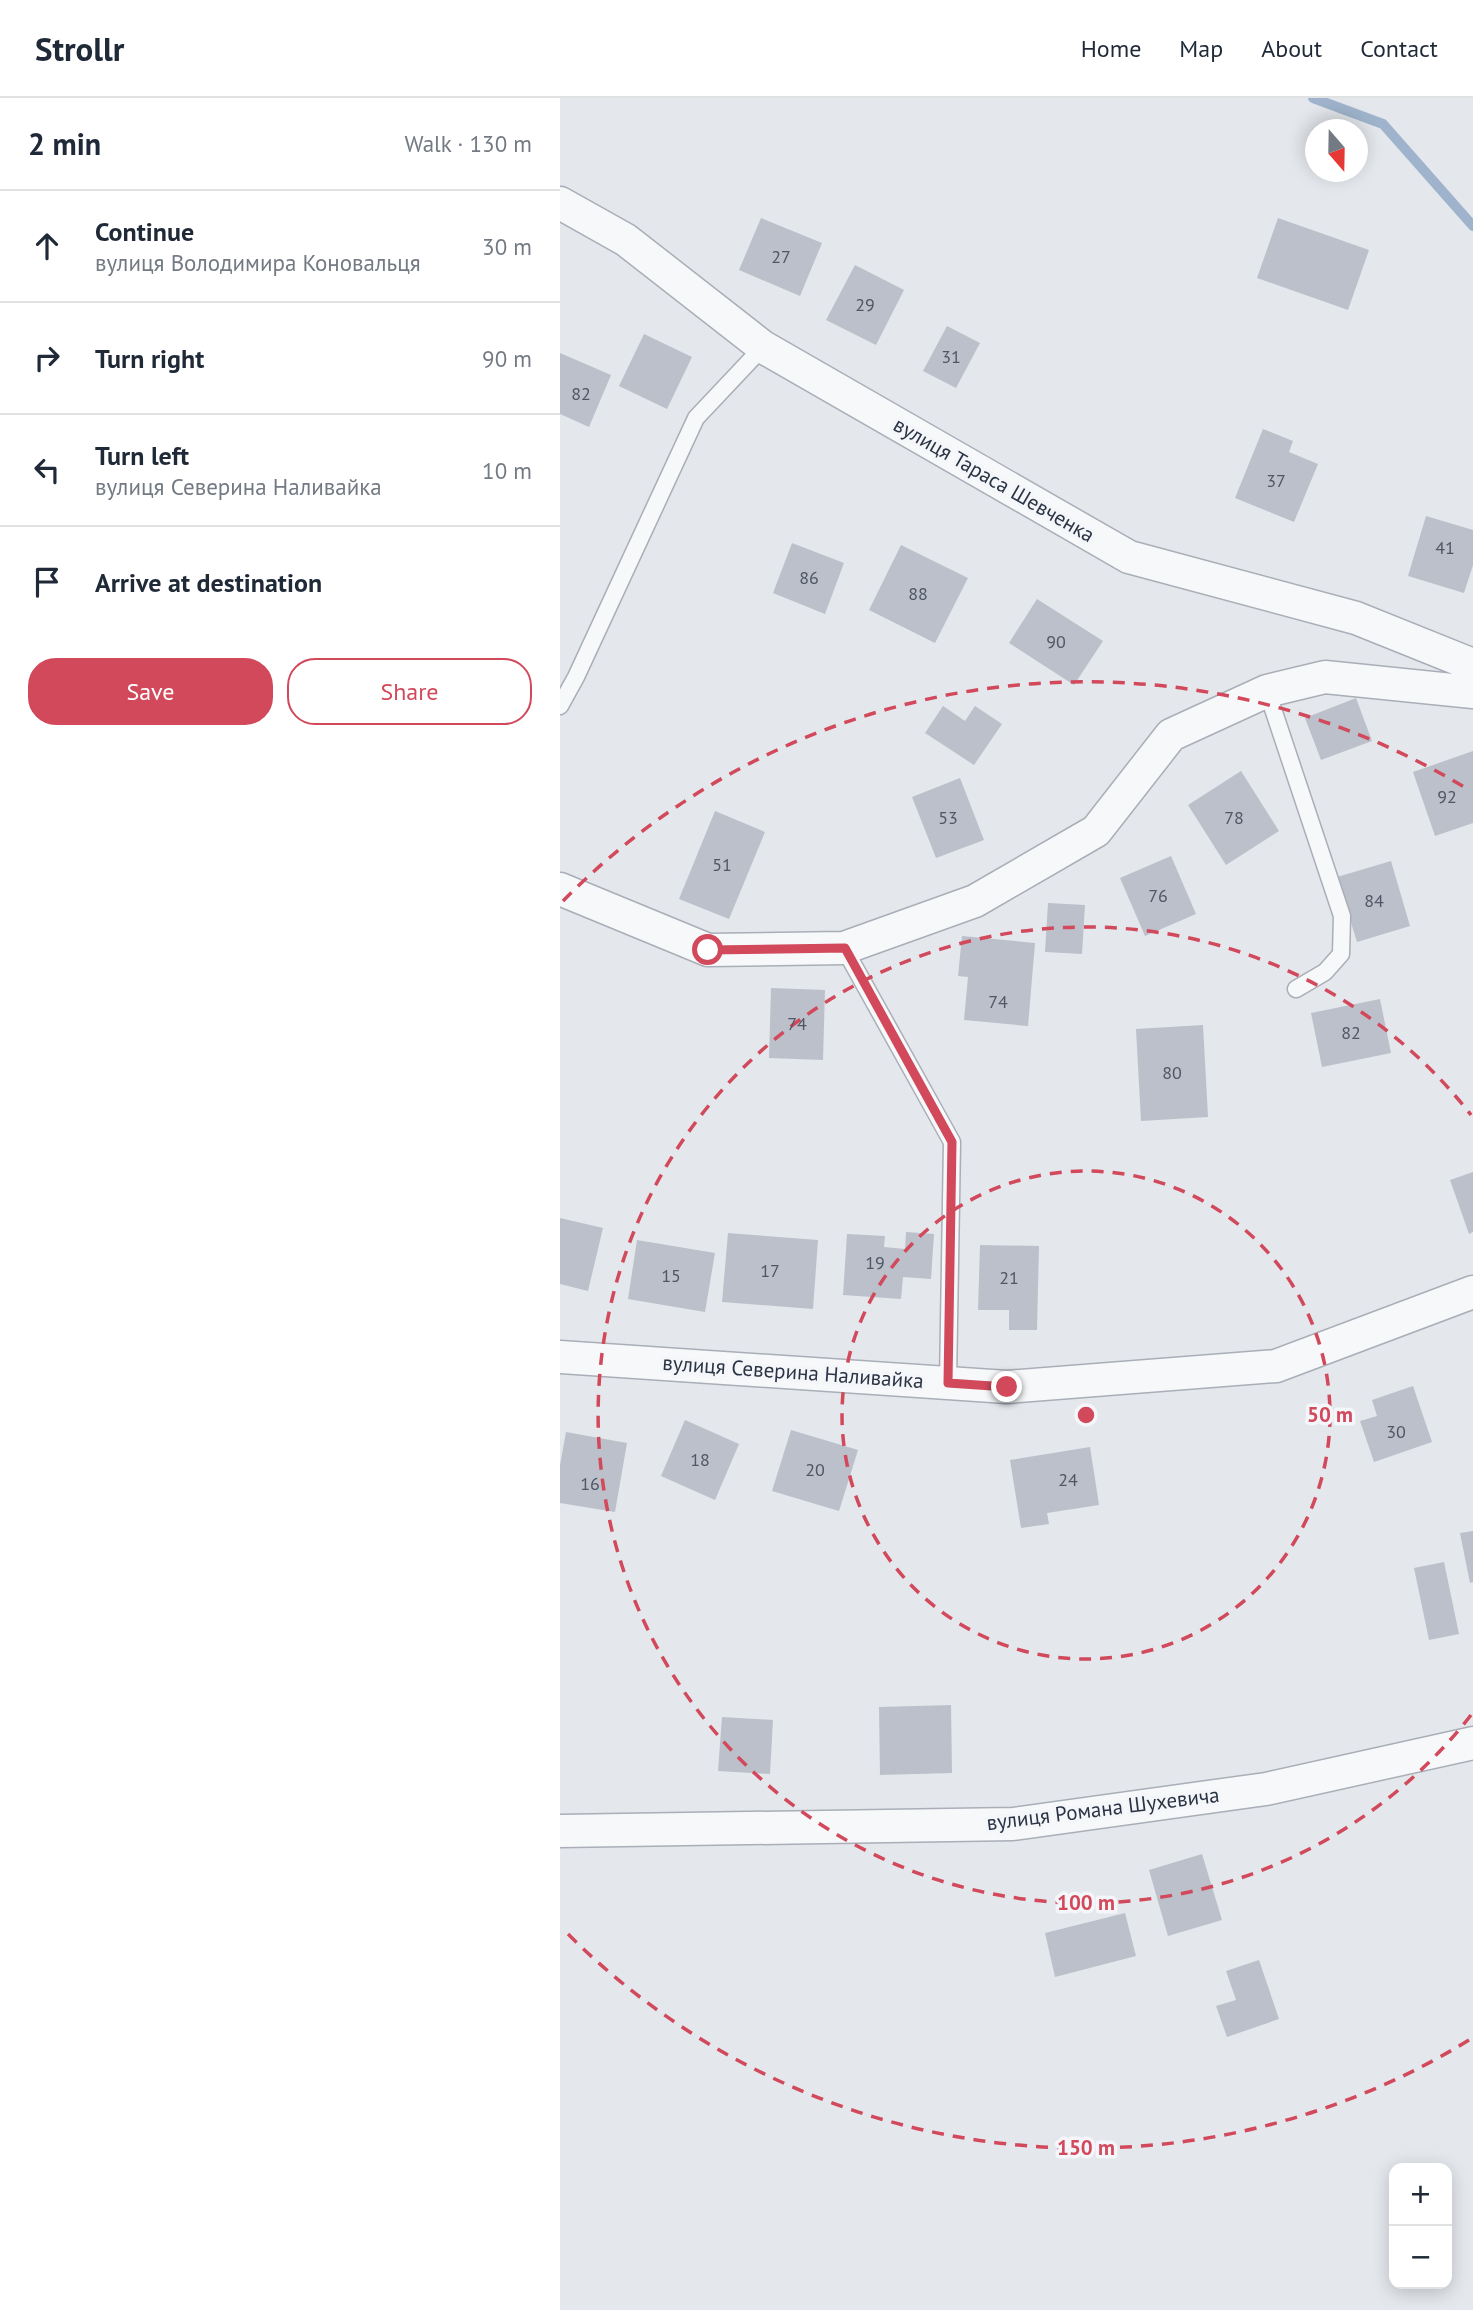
<!DOCTYPE html>
<meta charset="utf-8">
<style>
:root{--surface:#fff;--page:#f6f6f7;--text:#1f2937;--muted:#747a83;--line:#e0e1e3;--accent:#d1495b}
body{margin:0;font-family:"PT Sans",sans-serif;background:var(--page);color:var(--text)}
.controls{position:absolute;right:21px;bottom:21px;display:grid;overflow:hidden;border-radius:14px;box-shadow:0 4px 18px #0003}
.controls button{width:63px;height:63px;display:grid;place-items:center;padding:0;border:0;border-bottom:2px solid var(--line);background:var(--surface);color:var(--text);font:35px sans-serif}
.compass{position:absolute;left:745px;top:21px;width:63px;height:63px;border-radius:50%;background:var(--surface);box-shadow:0 4px 18px #0003;rotate:160deg}
.stop{position:absolute;width:21px;height:21px;margin:-16px;border:5px solid #d1495b;border-radius:50%;background:#fff}
.stop.end{background:#d1495b;border-color:#fff;box-shadow:0 2px 7px #0008}
.list{margin:0;padding:0;list-style:none}
h2{display:flex;justify-content:space-between;align-items:center;height:91px;margin:0;padding:0 28px;font-size:30px}
h2 small{font-size:23px;font-weight:400;color:var(--muted)}
.list li{display:grid;grid-template-columns:46px 1fr auto;gap:21px;align-items:center;box-sizing:border-box;height:112px;padding:0 28px;border-top:2px solid var(--line)}
.list b{display:block;font-size:26px;white-space:nowrap}
.list p{margin:0;font-size:23px;white-space:nowrap;color:var(--muted)}
.list em{font-size:23px;font-style:normal;color:var(--muted)}
.actions{display:flex;gap:14px;padding:21px 28px}
.actions a{flex:1;padding:16px 0;border:2px solid var(--accent);border-radius:28px;text-align:center;font-size:24px;color:var(--accent)}
.actions .main{background:var(--accent);color:#fff}
.icon{flex:none;width:38px;height:38px;fill:none;stroke:currentColor;stroke-width:2;stroke-linecap:round;stroke-linejoin:round}
.map{position:relative;flex:none;width:913px;height:2212px;overflow:hidden}
header{display:flex;align-items:center;gap:42px;box-sizing:border-box;height:98px;padding:0 35px;background:var(--surface);border-bottom:2px solid var(--line)}
header strong{font-size:33px}
nav{display:flex;gap:38px;margin-inline-start:auto;font-size:24px}
main{display:flex}
aside{flex:1;background:var(--surface)}
.map>svg:first-child{display:block}
</style>
<header>
<strong>Strollr</strong>
<nav><a>Home</a><a>Map</a><a>About</a><a>Contact</a></nav>
</header>
<main>
<aside>
<h2>2 min<small>Walk · 130 m</small></h2>
<ul class="list">
<li><svg class="icon" aria-label="ahead" viewBox="0 0 24 24"><path d="M12 20V5M6 11l6-6 6 6"/></svg><div><b>Continue</b><p>вулиця Володимира Коновальця</p></div><em>30 m</em></li>
<li><svg class="icon" aria-label="right" viewBox="0 0 24 24"><path d="M7 20v-9h11M14 6l5 5-5 5"/></svg><div><b>Turn right</b></div><em>90 m</em></li>
<li><svg class="icon" aria-label="left" viewBox="0 0 24 24"><path d="M17 20v-9H6M10 6l-5 5 5 5"/></svg><div><b>Turn left</b><p>вулиця Северина Наливайка</p></div><em>10 m</em></li>
<li><svg class="icon" aria-label="arrive" viewBox="0 0 24 24"><path d="M6 21V4h12l-3 4 3 4H6"/></svg><div><b>Arrive at destination</b></div></li>
</ul>
<div class="actions"><a class="main">Save</a><a>Share</a></div>
</aside>
<div class="map">
<svg width="913" height="2212" viewBox="0 0 913 2212">
<rect width="100%" height="100%" fill="#e4e7ec"/>
<g fill="none" stroke-linecap="round" stroke-linejoin="round">
<path stroke="#9fb4cc" stroke-width="10" d="M753,0L823,26L913,128"/>
</g>
<path fill="#bbc0ca" d="M201,120L262,145L240,198L179,172Z
M718,120L809,152L788,212L697,180Z
M295,167L344,192L316,247L266,222Z
M387,228L420,245L396,290L363,273Z
M84,236L132,259L107,311L59,288Z
M0,255L51,277L29,329L0,316Z
M703,331L733,343L729,354L758,366L734,424L675,400Z
M866,418L913,432V467L904,495L848,478Z
M232,445L284,465L265,516L213,495Z
M341,447L408,480L375,545L309,512Z
M477,501L543,543L514,587L449,545Z
M796,600L812,643L761,662L745,620Z
M383,608L405,623L415,608L442,626L414,667L365,635Z
M913,653V725L875,738L853,674Z
M681,673L719,733L666,767L628,707Z
M400,680L424,742L376,760L352,699Z
M155,713L205,734L169,821L119,801Z
M611,758L636,816L585,838L560,780Z
M831,763L850,828L797,844L777,779Z
M488,805L525,807L522,856L485,854Z
M402,838L475,845L468,928L404,922L408,879L398,878Z
M211,890L265,892L263,962L209,960Z
M820,901L831,955L762,969L751,915Z
M643,927L648,1019L581,1023L576,931Z
M913,1074V1134L909,1136L890,1082Z
M0,1120L43,1130L28,1193L0,1186Z
M346,1134L374,1136L371,1181L343,1179L341,1201L283,1197L287,1136L325,1138L324,1149L345,1151Z
M168,1135L258,1142L253,1211L162,1204Z
M77,1142L155,1155L145,1214L68,1201Z
M420,1147L479,1148L477,1232H449V1212H418Z
M853,1288L872,1344L814,1364L800,1323L817,1318L812,1302Z
M125,1322L179,1346L155,1402L101,1378Z
M231,1332L298,1352L279,1413L212,1393Z
M6,1334L67,1345L55,1414L0,1405V1367Z
M530,1349L539,1407L487,1415L489,1426L461,1430L450,1362Z
M913,1433V1484L910,1485L900,1435Z
M884,1464L899,1536L869,1542L854,1470Z
M391,1607L392,1675L320,1677L319,1609Z
M162,1619L213,1622L210,1676L158,1673Z
M642,1756L662,1822L608,1838L589,1772Z
M565,1815L576,1858L495,1879L485,1835Z
M699,1862L719,1921L667,1939L656,1908L676,1902L666,1873Z"/>
<g fill="none" stroke-linecap="round" stroke-linejoin="round">
<defs>
<path id="lane" d="M707,593L782,818L781,856L765,874L736,891
M0,608L16,579L136,320L203,249
M284,850L392,1044L388,1285"/>
<path id="street" d="M0,105L66,142L203,249L569,459L796,520L913,567
M0,791L148,852L284,850L415,803L536,733L611,637L707,593L765,579L913,594
M0,1259L447,1289L716,1268L913,1194
M0,1733L453,1726L706,1691L913,1645"/>
</defs>
<use href="#lane" stroke="#a9aeb7" stroke-width="19"/>
<use href="#street" stroke="#a9aeb7" stroke-width="35"/>
<use href="#lane" stroke="#f7f8fa" stroke-width="16"/>
<use href="#street" stroke="#f7f8fa" stroke-width="32"/>
</g>
<g fill="none" stroke-linecap="round" stroke-linejoin="round">
<path stroke="#d1495b" stroke-width="9" d="M148,852L285,850L392,1044L388,1285L447,1289"/>
</g>
<g fill="none" stroke="#d1495b" stroke-width="3.5" stroke-dasharray="12 9">
<circle cx="526" cy="1317" r="244"/>
<path d="M911 1617A488 488 0 1 1 911 1017"/>
<path d="M909 1942A733 733 0 0 1 3 1831M3 803A733 733 0 0 1 909 692"/>
</g>
<g text-anchor="middle" stroke-width="7" stroke-linejoin="round" paint-order="stroke">
<g font-size="18" fill="#4f5766">
<text x="221" y="165">27</text>
<text x="305" y="213">29</text>
<text x="391" y="265">31</text>
<text x="21" y="302">82</text>
<text x="716" y="389">37</text>
<text x="885" y="456">41</text>
<text x="249" y="486">86</text>
<text x="358" y="502">88</text>
<text x="496" y="550">90</text>
<text x="887" y="705">92</text>
<text x="388" y="726">53</text>
<text x="674" y="726">78</text>
<text x="162" y="773">51</text>
<text x="598" y="804">76</text>
<text x="814" y="809">84</text>
<text x="438" y="910">74</text>
<text x="237" y="932">74</text>
<text x="791" y="941">82</text>
<text x="612" y="981">80</text>
<text x="315" y="1171">19</text>
<text x="210" y="1179">17</text>
<text x="111" y="1184">15</text>
<text x="449" y="1186">21</text>
<text x="836" y="1340">30</text>
<text x="140" y="1368">18</text>
<text x="255" y="1378">20</text>
<text x="508" y="1388">24</text>
<text x="30" y="1392">16</text>
</g>
<g font-size="21" fill="#2b3445" stroke="#f4f6f9">
<text transform="translate(434 382) rotate(30)" y="7">вулиця Тараса Шевченка</text>
<text transform="translate(233 1274) rotate(4)" y="7">вулиця Северина Наливайка</text>
<text transform="translate(543 1711) rotate(-7)" y="7">вулиця Романа Шухевича</text>
</g>
</g>
<circle cx="526" cy="1317" r="10" fill="#d1495b" stroke="#f4f6f9" stroke-width="3.5"/>
<g font-size="21" text-anchor="middle" font-weight="bold" fill="#d1495b" stroke="#f4f6f9" stroke-width="7" stroke-linejoin="round" paint-order="stroke">
<text x="770" y="1324">50 m</text>
<text x="526" y="1812">100 m</text>
<text x="526" y="2057">150 m</text>
</g>
</svg>
<div class="controls">
<button>+</button>
<button>−</button>
</div>
<svg class="compass" viewBox="-18 -18 36 36"><path d="M0-13l5 13h-10z" fill="#e53935"/><path d="M0 13l5-13h-10z" fill="#747a83"/></svg>
<div class="stop" style="left:148px;top:852px"></div>
<div class="stop end" style="left:447px;top:1289px"></div>
</div>
</main>
